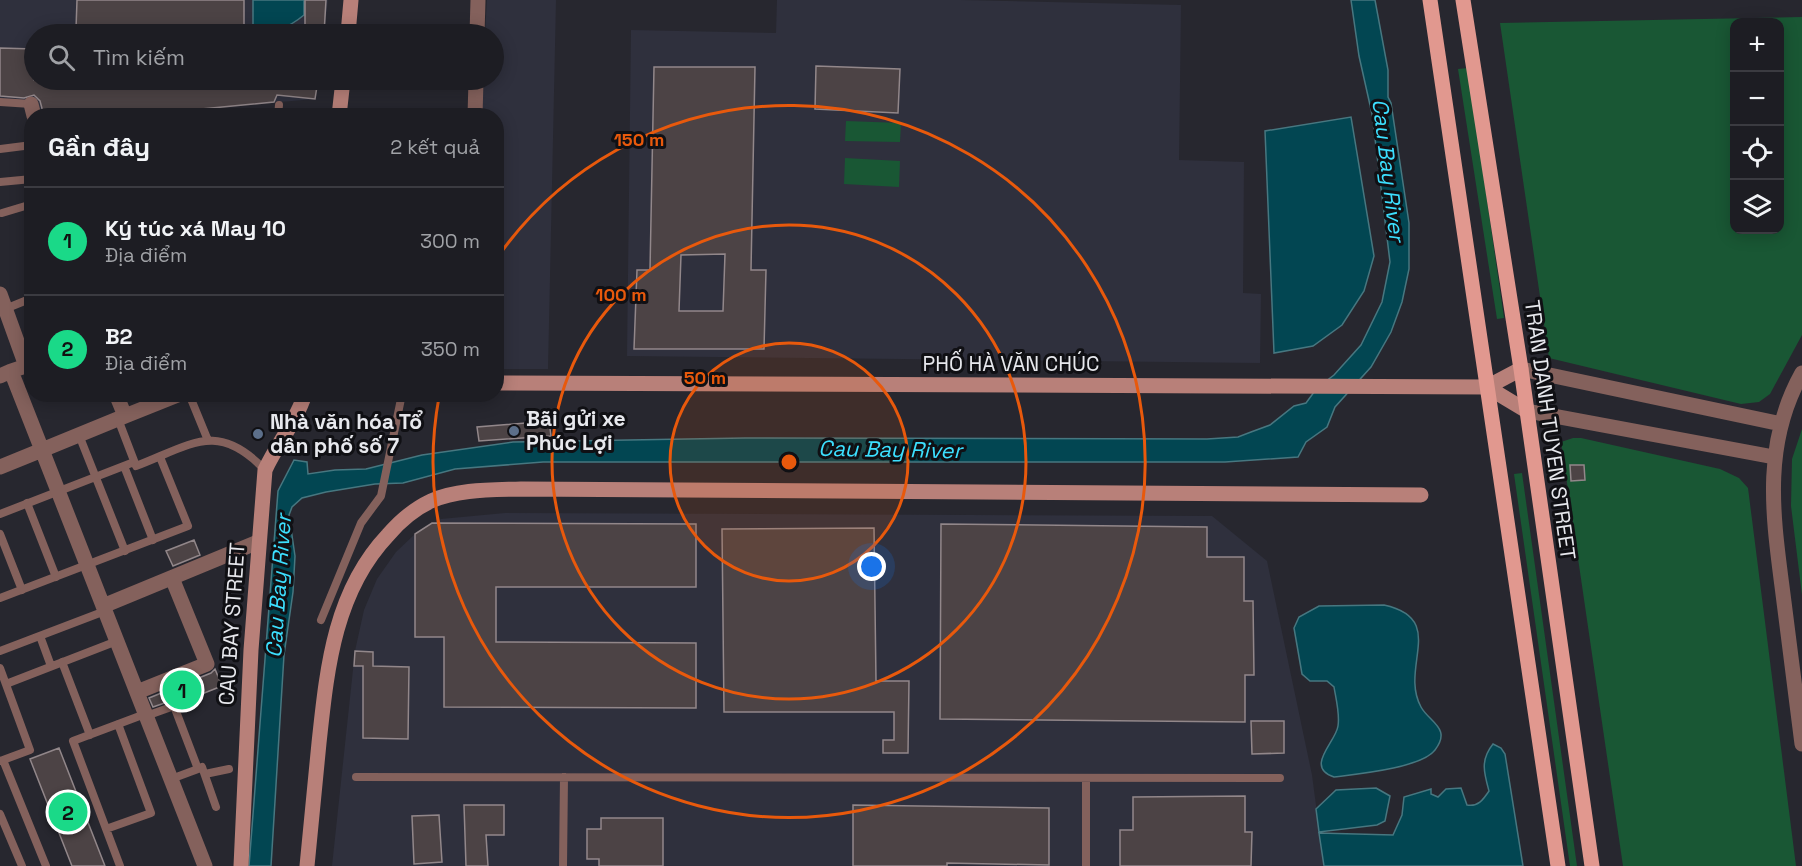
<!DOCTYPE html>
<html lang="vi">
<meta charset="utf-8">
<style>
:root{--surface:#1d1d23;--page:#2a2a30;--text:#f1f3f6;--muted:#a0a2a6;--line:#3b3b41;--accent:#1ad988}
body{margin:0;font-family:"Space Grotesk",sans-serif;background:var(--page);color:var(--text)}
.controls{position:absolute;right:18px;top:18px;display:grid;overflow:hidden;border-radius:12px;box-shadow:0 3px 15px #0003}
.controls button{width:54px;height:54px;display:grid;place-items:center;padding:0;border:0;border-bottom:2px solid var(--line);background:var(--surface);color:var(--text);font:30px sans-serif}
.you{position:absolute;left:872px;top:567px;width:21px;height:21px;margin:-15px;border:4px solid #fff;border-radius:50%;background:#1a73e8;box-shadow:0 0 0 9px #1a73e833}
.badge{display:grid;place-items:center;width:39px;height:39px;border-radius:50%;background:var(--accent);color:#111;font-size:20px;font-weight:700}
.pin{position:absolute;translate:-50% -50%;border:3px solid #fff;box-shadow:0 2px 6px #0006}
.list{margin:0;padding:0;list-style:none}
h2{display:flex;justify-content:space-between;align-items:center;height:78px;margin:0;padding:0 24px;font-size:26px}
h2 small{font-size:20px;font-weight:400;color:var(--muted)}
.list li{display:grid;grid-template-columns:39px 1fr auto;gap:18px;align-items:center;box-sizing:border-box;height:108px;padding:0 24px;border-top:2px solid var(--line)}
.list b{display:block;font-size:22px;white-space:nowrap}
.list p{margin:0;font-size:20px;white-space:nowrap;color:var(--muted)}
.list em{font-size:20px;font-style:normal;color:var(--muted)}
.icon{flex:none;width:33px;height:33px;fill:none;stroke:currentColor;stroke-width:2;stroke-linecap:round;stroke-linejoin:round}
.map{position:relative;flex:none;width:1802px;height:866px;overflow:hidden}
.search{position:absolute;background:var(--surface);box-shadow:0 3px 15px #0003;left:24px;top:24px;width:480px;height:66px;display:flex;align-items:center;gap:15px;box-sizing:border-box;padding:0 21px;border-radius:33px;color:var(--muted);font-size:22px}
.panel{position:absolute;background:var(--surface);box-shadow:0 3px 15px #0003;left:24px;top:108px;width:480px;height:294px;border-radius:24px}
.map>svg:first-child{display:block}
</style>
<div class="map">
<svg width="1802" height="866" viewBox="0 0 1802 866">
<rect width="100%" height="100%" fill="#27272f"/>
<path fill="#2f303d" d="M0,0H328L324,34H34V80H318L315,99L185,110L187,115H35L33,108L0,99Z
M487,0H556L548,369H497L496,116H481L482,80H494V34H485Z
M777,0H961L1181,5L1179,160L1244,162L1243,293L1261,294L1260,363L627,356L631,30L776,33Z
M505,513L1212,516L1267,561L1312,775L1324,866H332L355,651L364,610L377,579L396,552L415,534L441,519Z"/>
<path fill="#195734" fill-rule="evenodd" d="M1802,17V335L1770,394L1759,402L1741,404L1549,358L1500,23ZM1734,22H1780V230H1734Z
M1468,68L1504,318L1497,319L1458,69Z
M846,121L901,123L900,142L845,141Z
M845,158L900,161L899,187L844,184Z
M1802,429V595L1791,506L1792,459Z
M1573,438H1581L1720,469L1739,478L1748,488L1796,866H1623L1561,442Z
M1522,473L1577,866H1570L1514,474Z"/>
<path fill="#024652" stroke="#477780" stroke-width="1.5" d="M253,0H304V15C287,29 274,33 253,32Z
M1351,0H1375L1388,70V97L1391,103L1409,223V269L1402,302L1391,332L1371,367L1335,407L1327,427L1306,442L1298,457L1225,462H543L455,469L403,483L375,484L326,492L302,498L292,507L289,515L295,556L293,592L284,655L271,866H249L278,491L294,460L307,462L308,474L335,470L366,469L422,455L513,442L745,438L1207,439L1238,437L1251,432L1270,425L1294,406L1306,403L1317,388L1334,375L1361,345L1382,302L1390,262L1372,114L1359,56Z
M1351,117L1374,256L1364,291L1342,325L1313,346L1274,353L1265,131Z
M1384,605C1448,619 1399,667 1421,707C1429,722 1452,728 1435,750C1421,768 1358,774 1334,777C1304,767 1336,742 1338,726C1340,714 1336,699 1334,687L1327,681H1310L1302,674L1294,628L1299,617L1319,606Z
M1493,744L1501,748L1505,754L1523,866H1324L1319,833L1393,835L1402,815L1404,797L1431,789V794L1438,797L1446,789L1461,788L1467,805C1478,807 1483,800 1489,791C1484,773 1480,760 1493,744Z
M1376,788L1390,796L1385,821L1377,825L1319,832L1316,809L1336,790Z"/>
<path fill="#4c4345" stroke="#92878a" stroke-width="1.5" fill-rule="evenodd" d="M77,0H244V33L76,29Z
M305,0H326L324,34H305Z
M0,48L34,49V80H318L315,99L277,95L274,102L181,111L182,116H44L40,101L34,95L24,98L0,96Z
M816,66L900,69L898,113L815,109Z
M654,67H755L751,270H766L764,349H634L637,270H650ZM725,254L723,311H679L681,255Z
M549,421L551,436L479,441L477,427Z
M1570,465H1584L1585,480L1571,481Z
M432,523L696,524V587H496V642L696,643V708L444,707V637H415V534Z
M941,524L1207,527V557H1244V601H1253L1254,675H1245V722L940,719Z
M874,528L876,681H909L908,753H883V740H894V712H724L722,529Z
M194,540L200,555L173,566L166,551Z
M355,651L373,652V666L409,667L408,739L363,738V666H354Z
M215,669L222,686L179,703L173,700L153,707L149,698L211,673Z
M1251,721H1284V753L1252,754Z
M59,748L105,866H72L30,759Z
M1245,796V832H1252L1251,866H1120V830H1133V797Z
M464,805H504V835H486L488,866H466Z
M853,805L1049,808V865L947,863V866H853Z
M439,815L442,862L414,864L412,816Z
M601,818H663V866H599V859H587V829H601Z"/>
<g fill="none" stroke-linecap="round" stroke-linejoin="round">
<path stroke="#84615c" stroke-width="8" d="M0,102L31,104
M278,116L279,105
M0,149L32,145
M0,182L32,179
M2,213L32,204
M5,309L32,298
M189,394L207,438
M118,419L136,466C191,445 217,420 265,470
M79,435L125,551
M124,466L153,540
M27,503L56,577
M0,514L134,462
M0,534L22,590
M0,598L188,526L160,457
M321,620L361,523L381,496L402,394
M40,636L51,666
M0,651L105,611
M62,662L90,735
M0,668L30,750L3,760
M6,684L117,641
M146,716L174,706L198,769L202,767L216,807
M0,761L3,760L46,866
M205,774L229,769
M356,777L1280,778
M1086,778V866
M171,779L198,769
M0,814L22,866
M106,829L151,813L118,724
M120,866L73,741L145,714
M563,866L564,777"/>
<path stroke="#84615c" stroke-width="15" d="M477,34L478,0
M31,104L34,116
M475,116L476,80
M0,294L26,366L11,371
M1521,369L1781,424
M1802,373C1760,448 1774,522 1784,602C1790,649 1796,696 1802,744
M0,376L11,371L42,450L0,467
M116,394L125,416L42,450L205,866
M1527,411L1774,457
M125,416L180,394
M103,606L258,542
M137,692L207,664L172,578"/>
<path stroke="#b88079" stroke-width="15" d="M348,34L351,0
M339,116L343,80
M496,383L1487,387L1521,369
M1487,387L1527,411
M241,866L251,650L265,470C277,444 296,422 305,394
M307,866C311,825 315,784 319,743C327,669 334,592 388,535C400,521 414,509 431,501C458,489 492,490 521,489L1421,495"/>
<path stroke="#e1988f" stroke-width="15" d="M1430,0L1558,866
M1463,0L1521,369L1592,866"/>
</g>
<circle cx="789" cy="462" r="119" fill="#e8590c" fill-opacity=".12"/>
<g fill="none" stroke="#e8590c" stroke-width="3">
<circle cx="789" cy="462" r="119"/>
<circle cx="789" cy="462" r="237"/>
<path d="M497 258A356 356 0 1 1 439 397"/>
</g>
<g fill="#5c6f8a" stroke="#101014" stroke-width="2">
<circle cx="514" cy="431" r="6"/>
<circle cx="258" cy="434" r="6"/>
</g>
<g text-anchor="middle" stroke-width="6" stroke-linejoin="round" paint-order="stroke">
<g font-size="21" fill="#e7e8ed" stroke="#101014">
<text x="1011" y="371">PHỐ HÀ VĂN CHÚC</text>
<text transform="translate(1550 430) rotate(82)" y="7">TRAN DANH TUYEN STREET</text>
<text transform="translate(232 624) rotate(-86)" y="7">CAU BAY STREET</text>
</g>
<g font-size="21" font-weight="bold" fill="#e7e8ed" stroke="#101014" text-anchor="start">
<text x="526" y="426">Bãi gửi xe<tspan x="526" dy="24">Phúc Lợi</tspan></text>
<text x="270" y="429">Nhà văn hóa Tổ<tspan x="270" dy="24">dân phố số 7</tspan></text>
</g>
<g font-size="22" font-style="italic" fill="#3cdffe" stroke="#101014">
<text transform="translate(1389 170) rotate(83)" y="8">Cau Bay River</text>
<text transform="translate(890 449) rotate(1)" y="8">Cau Bay River</text>
<text transform="translate(278 586) rotate(-86)" y="8">Cau Bay River</text>
</g>
</g>
<circle cx="789" cy="462" r="9" fill="#e8590c" stroke="#101014" stroke-width="3"/>
<g font-size="18" text-anchor="middle" font-weight="bold" fill="#e8590c" stroke="#101014" stroke-width="6" stroke-linejoin="round" paint-order="stroke">
<text x="639" y="146">150 m</text>
<text x="621" y="301">100 m</text>
<text x="705" y="384">50 m</text>
</g>
</svg>
<div class="controls">
<button>+</button>
<button>−</button>
<button><svg class="icon" aria-label="locate" viewBox="0 0 24 24"><circle cx="12" cy="12" r="6"/><path d="M12 2v4M12 18v4M2 12h4M18 12h4"/></svg></button>
<button><svg class="icon" aria-label="layers" viewBox="0 0 24 24"><path d="M12 4l9 5-9 5-9-5zM3 14l9 5 9-5"/></svg></button>
</div>
<div class="you"></div>
<div class="pin badge" style="left:182px;top:690px">1</div>
<div class="pin badge" style="left:68px;top:812px">2</div>
<div class="search"><svg class="icon" aria-label="search" viewBox="0 0 24 24"><circle cx="10" cy="10" r="6"/><path d="M15 15l6 6"/></svg>Tìm kiếm</div>
<section class="panel">
<h2>Gần đây<small>2 kết quả</small></h2>
<ul class="list">
<li><span class="badge">1</span><div><b>Ký túc xá May 10</b><p>Địa điểm</p></div><em>300 m</em></li>
<li><span class="badge">2</span><div><b>B2</b><p>Địa điểm</p></div><em>350 m</em></li>
</ul>
</section>
</div>
